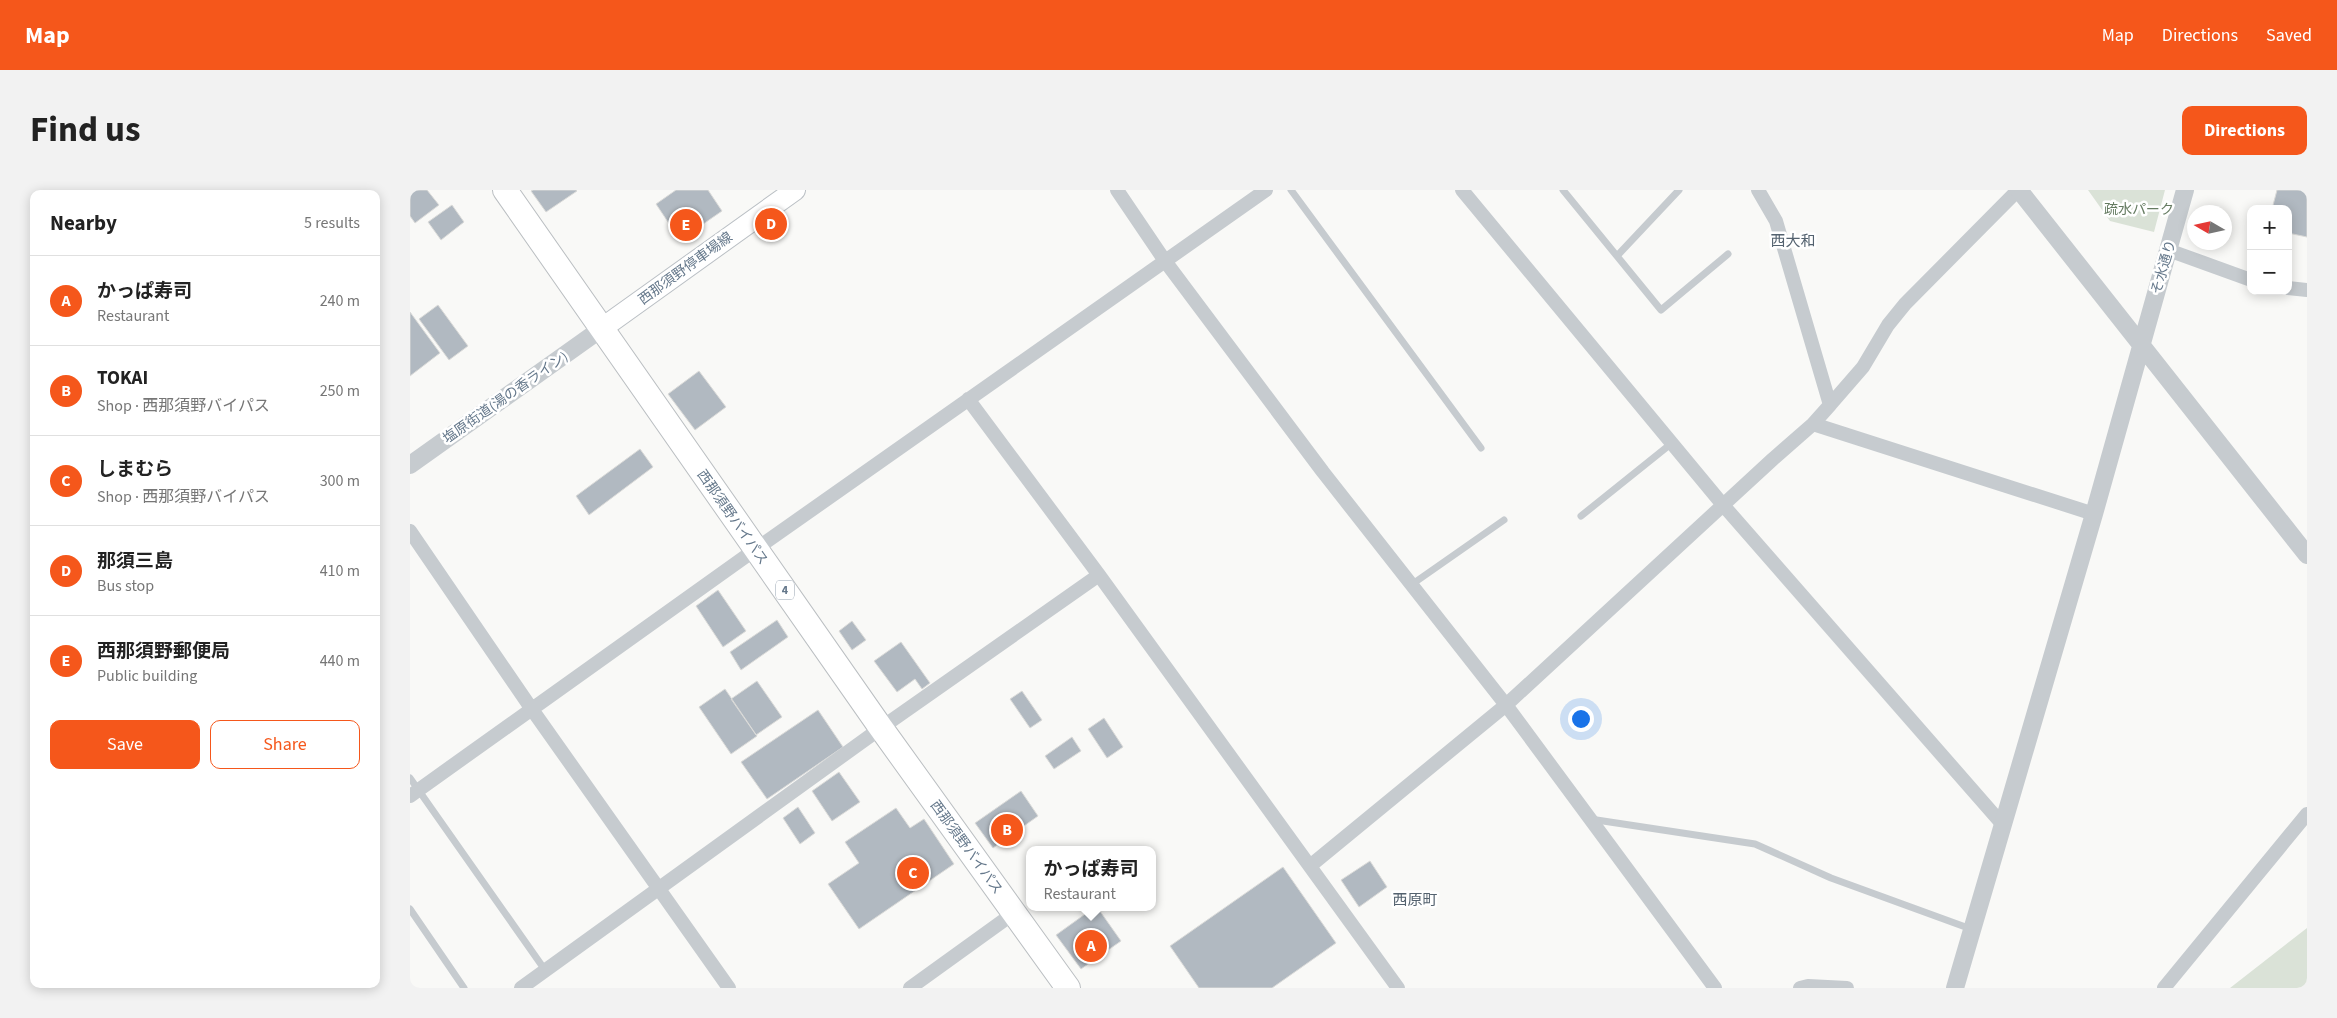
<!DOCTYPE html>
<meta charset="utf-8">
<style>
:root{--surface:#fff;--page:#f2f2f2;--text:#222;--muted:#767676;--line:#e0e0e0;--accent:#f5571b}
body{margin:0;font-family:"Source Sans 3","Noto Sans JP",sans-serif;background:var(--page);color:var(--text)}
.controls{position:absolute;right:15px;top:15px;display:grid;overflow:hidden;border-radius:10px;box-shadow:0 2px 12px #0003}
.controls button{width:45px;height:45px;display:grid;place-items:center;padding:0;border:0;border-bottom:1px solid var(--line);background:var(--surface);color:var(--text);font:25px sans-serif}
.compass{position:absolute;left:1777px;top:15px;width:45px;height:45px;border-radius:50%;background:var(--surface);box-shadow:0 2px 12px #0003;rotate:279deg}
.you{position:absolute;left:1170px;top:528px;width:18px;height:18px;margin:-12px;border:4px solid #fff;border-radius:50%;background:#1a73e8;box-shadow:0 0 0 8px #1a73e833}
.badge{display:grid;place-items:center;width:32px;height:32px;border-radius:50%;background:var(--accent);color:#fff;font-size:16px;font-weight:700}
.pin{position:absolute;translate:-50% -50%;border:2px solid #fff;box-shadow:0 1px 5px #0006}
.popup{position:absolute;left:616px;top:656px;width:130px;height:65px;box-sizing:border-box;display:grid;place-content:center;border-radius:10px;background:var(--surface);filter:drop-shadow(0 1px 4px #0005);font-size:16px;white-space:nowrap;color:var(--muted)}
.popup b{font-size:19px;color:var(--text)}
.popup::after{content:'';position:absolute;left:50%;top:100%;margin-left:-10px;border:10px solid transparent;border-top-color:var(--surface)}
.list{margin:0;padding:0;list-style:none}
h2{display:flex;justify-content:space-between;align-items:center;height:65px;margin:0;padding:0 20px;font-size:21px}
h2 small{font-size:16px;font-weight:400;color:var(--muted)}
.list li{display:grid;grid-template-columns:32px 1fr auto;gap:15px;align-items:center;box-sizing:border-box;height:90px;padding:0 20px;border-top:1px solid var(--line)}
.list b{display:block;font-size:19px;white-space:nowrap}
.list p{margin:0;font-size:16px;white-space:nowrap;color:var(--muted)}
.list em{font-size:16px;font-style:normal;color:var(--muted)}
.actions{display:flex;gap:10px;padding:15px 20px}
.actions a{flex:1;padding:11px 0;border:1px solid var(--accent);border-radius:10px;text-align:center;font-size:18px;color:var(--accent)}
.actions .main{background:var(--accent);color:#fff}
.map{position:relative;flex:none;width:1897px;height:798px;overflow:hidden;border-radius:10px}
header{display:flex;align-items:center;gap:30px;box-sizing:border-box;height:70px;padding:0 25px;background:var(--accent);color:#fff}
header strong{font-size:24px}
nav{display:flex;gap:28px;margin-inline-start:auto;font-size:18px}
.intro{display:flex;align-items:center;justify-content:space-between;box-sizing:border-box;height:120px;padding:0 30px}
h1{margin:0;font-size:35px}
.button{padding:12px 22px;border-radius:10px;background:var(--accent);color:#fff;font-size:18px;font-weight:700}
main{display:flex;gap:30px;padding:0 30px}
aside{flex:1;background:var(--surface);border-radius:10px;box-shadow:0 2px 12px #0003}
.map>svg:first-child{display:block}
</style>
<header>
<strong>Map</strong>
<nav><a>Map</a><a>Directions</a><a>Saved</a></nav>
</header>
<div class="intro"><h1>Find us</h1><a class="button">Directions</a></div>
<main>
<aside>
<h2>Nearby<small>5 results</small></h2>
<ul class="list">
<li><span class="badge">A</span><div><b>かっぱ寿司</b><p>Restaurant</p></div><em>240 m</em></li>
<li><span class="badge">B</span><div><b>TOKAI</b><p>Shop · 西那須野バイパス</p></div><em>250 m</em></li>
<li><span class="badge">C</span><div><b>しまむら</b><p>Shop · 西那須野バイパス</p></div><em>300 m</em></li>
<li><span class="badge">D</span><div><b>那須三島</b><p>Bus stop</p></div><em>410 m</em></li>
<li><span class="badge">E</span><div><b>西那須野郵便局</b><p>Public building</p></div><em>440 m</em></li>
</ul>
<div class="actions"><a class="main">Save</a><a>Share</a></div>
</aside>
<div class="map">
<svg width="1897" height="798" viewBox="0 0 1897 798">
<rect width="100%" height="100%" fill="#f9f9f7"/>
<path fill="#dae2d7" d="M1678,0H1755L1744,42L1700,31Z
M1897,738V798H1820Z"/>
<path fill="#b1b9c1" stroke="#dbdbd9" d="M0,0H17L29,15L5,33L0,26Z
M123,0H166L167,1L136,22L121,1Z
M266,0H298L312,21L270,50L246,14Z
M1867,0H1897V47L1878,43V19H1862Z
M42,15L54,32L31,50L18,32Z
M28,115L58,156L39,170L9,129Z
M0,122L30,163L0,186Z
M289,181L316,217L285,240L258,204Z
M230,259L243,277L179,325L166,306Z
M308,400L336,441L313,457L286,416Z
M367,430L378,447L331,480L320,462Z
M442,431L456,450L442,460L429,441Z
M491,452L520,493L512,499L505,489L487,502L464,471Z
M347,491L372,527L346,545L321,509Z
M315,499L347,546L321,564L289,517Z
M612,501L632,530L620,538L600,509Z
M408,520L433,557L357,609L331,572Z
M694,528L713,557L697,568L678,539Z
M662,547L671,561L644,579L635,566Z
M429,582L450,612L422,631L402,601Z
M611,601L628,626L583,658L565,633Z
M388,617L405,643L390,654L373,628Z
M486,618L500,638L514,629L544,674L449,739L418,694L449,673L435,652Z
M960,671L977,697L949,717L931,690Z
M873,677L926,753L862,798H789L760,756Z
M685,717H687L711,751L671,779L646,745Z"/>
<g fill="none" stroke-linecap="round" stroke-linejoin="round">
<defs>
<path id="secondary" d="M191,139L385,0"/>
<path id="trunk" d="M95,0L471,538L658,798"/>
</defs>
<use href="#secondary" stroke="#bbc0c5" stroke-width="22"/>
<use href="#trunk" stroke="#bbbfc2" stroke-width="26"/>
<path stroke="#c6cbcf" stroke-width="7" d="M881,0L1071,258
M1153,0L1251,120L1318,64
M1207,66L1269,0
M1171,326L1262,253
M1001,395L1094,330
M0,588L135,780
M1180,629L1345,654L1421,688L1561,739
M0,719L54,798"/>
<path stroke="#c6cbcf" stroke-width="14" d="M707,0L755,71L913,282L1096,515L1305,798
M1052,0L1313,315L1593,635
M1758,60L1841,90
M1878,98L1897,100
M558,209L689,385L988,798
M1420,215L1453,177L1478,135L1495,114L1608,0
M1403,234L1684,324
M0,341L121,518L319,798
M0,606L346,359L856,0
M900,676L1096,515L1363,269L1403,234L1420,215L1366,31L1348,0
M111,798L471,538L689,385
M500,798L604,723
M1390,798L1398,796L1437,798
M1754,798L1897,624"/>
<path stroke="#c6cbcf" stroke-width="18" d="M1609,0L1897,365
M0,275L191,139
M1545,798L1684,324L1775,0"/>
<use href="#secondary" stroke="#fff" stroke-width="20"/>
<use href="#trunk" stroke="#fff" stroke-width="24"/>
</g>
<g text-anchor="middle" stroke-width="5" stroke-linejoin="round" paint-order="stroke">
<rect fill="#fff" stroke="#93a0ae" stroke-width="1" x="366" y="390.5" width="18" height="19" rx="4"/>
<g font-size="12" font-weight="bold" fill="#65788b">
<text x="375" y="404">4</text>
</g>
<g font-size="14" fill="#657b61" stroke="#fff">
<text x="1729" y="24">疏水パーク</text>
</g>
<g font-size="14" fill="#65788b" stroke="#fff">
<text transform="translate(1753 77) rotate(-74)" y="5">そ水通り</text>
<text transform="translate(275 78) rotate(-36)" y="5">西那須野停車場線</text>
<text transform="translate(95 207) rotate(-35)" y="5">塩原街道(湯の香ライン)</text>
<text transform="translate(323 327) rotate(55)" y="5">西那須野バイパス</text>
<text transform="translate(557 657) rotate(54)" y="5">西那須野バイパス</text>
</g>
<g font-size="15" fill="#54626f" stroke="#fff">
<text x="1383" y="56">西大和</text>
<text x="1005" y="715">西原町</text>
</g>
</g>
</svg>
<div class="controls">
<button>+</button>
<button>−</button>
</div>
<svg class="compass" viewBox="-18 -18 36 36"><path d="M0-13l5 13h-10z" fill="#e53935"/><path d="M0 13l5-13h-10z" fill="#767676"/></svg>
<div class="you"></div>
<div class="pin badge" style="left:681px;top:756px">A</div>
<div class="popup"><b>かっぱ寿司</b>Restaurant</div>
<div class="pin badge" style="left:597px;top:640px">B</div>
<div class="pin badge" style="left:503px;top:683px">C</div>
<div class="pin badge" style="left:361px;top:34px">D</div>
<div class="pin badge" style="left:276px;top:35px">E</div>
</div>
</main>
